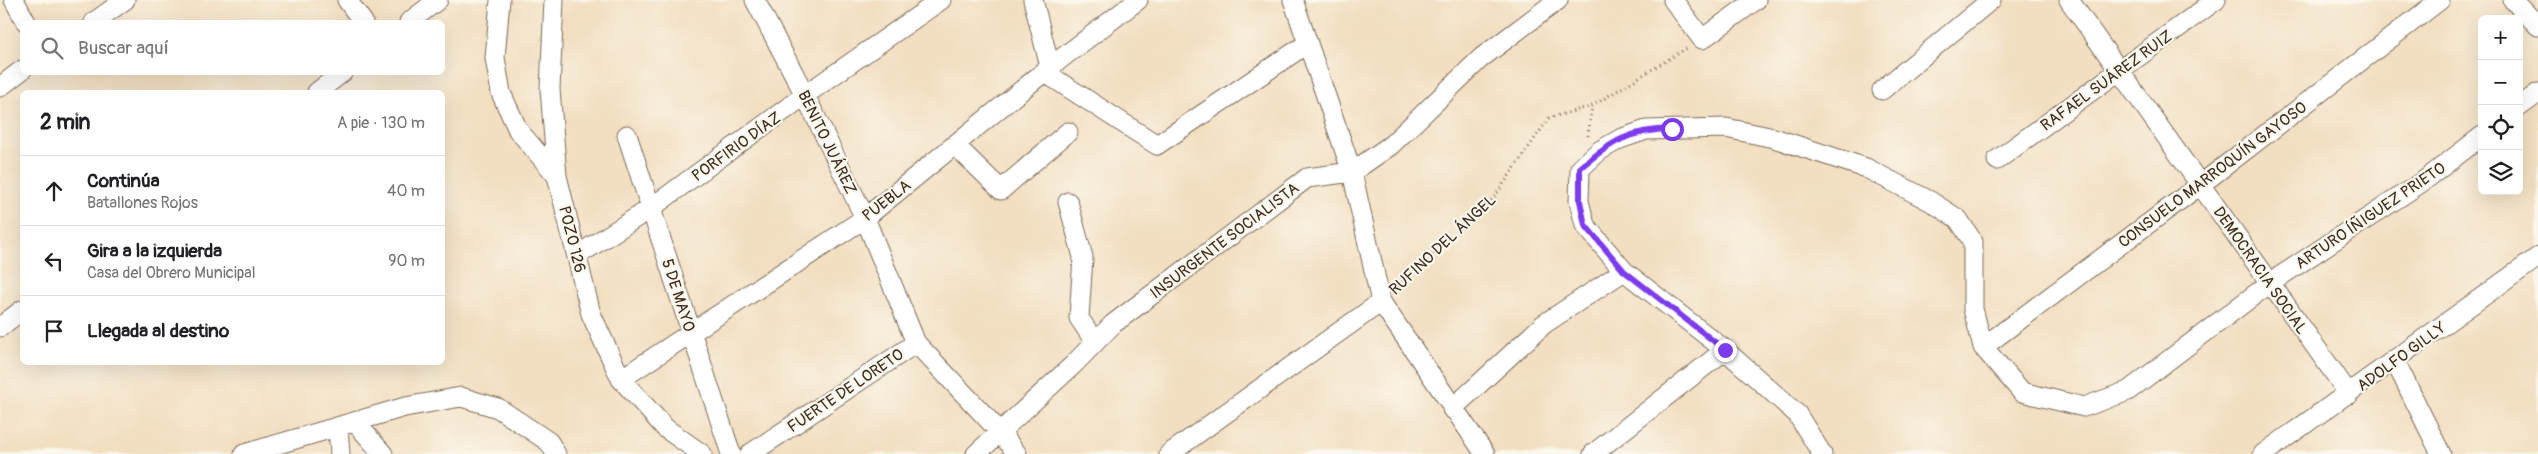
<!DOCTYPE html>
<html lang="es">
<meta charset="utf-8">
<style>
:root{--surface:#fff;--page:#f2f2f2;--text:#202124;--muted:#757577;--line:#e0e0e0}
body{margin:0;font-family:Pangolin,sans-serif;background:var(--page);color:var(--text)}
.controls{position:absolute;right:15px;top:15px;display:grid;overflow:hidden;border-radius:8px;box-shadow:0 5px 20px #0002}
.controls button{width:45px;height:45px;display:grid;place-items:center;padding:0;border:0;border-bottom:1px solid var(--line);background:var(--surface);color:var(--text);font:25px sans-serif}
.stop{position:absolute;width:15px;height:15px;margin:-11px;border:4px solid #7c3aed;border-radius:50%;background:#fff}
.stop.end{background:#7c3aed;border-color:#fff;box-shadow:0 1px 5px #0008}
.list{margin:0;padding:0;list-style:none}
h2{display:flex;justify-content:space-between;align-items:center;height:65px;margin:0;padding:0 20px;font-size:21px}
h2 small{font-size:16px;font-weight:400;color:var(--muted)}
.list li{display:grid;grid-template-columns:32px 1fr auto;gap:15px;align-items:center;box-sizing:border-box;height:70px;padding:0 20px;border-top:1px solid var(--line)}
.list b{display:block;font-size:19px;white-space:nowrap}
.list p{margin:0;font-size:16px;white-space:nowrap;color:var(--muted)}
.list em{font-size:16px;font-style:normal;color:var(--muted)}
.icon{flex:none;width:28px;height:28px;fill:none;stroke:currentColor;stroke-width:2;stroke-linecap:round;stroke-linejoin:round}
.map{position:relative;flex:none;width:2538px;height:454px;overflow:hidden}
.search{position:absolute;background:var(--surface);box-shadow:0 5px 20px #0002;left:20px;top:20px;width:425px;height:55px;display:flex;align-items:center;gap:12px;box-sizing:border-box;padding:0 18px;border-radius:8px;color:var(--muted);font-size:19px}
.panel{position:absolute;background:var(--surface);box-shadow:0 5px 20px #0002;left:20px;top:90px;width:425px;height:275px;border-radius:8px}
.map>svg:first-child{display:block}
</style>
<div class="map">
<svg width="2538" height="454" viewBox="0 0 2538 454">
<rect width="100%" height="100%" fill="#fbf7ec"/>
<filter id="ink" filterUnits="userSpaceOnUse"><feTurbulence type="fractalNoise" baseFrequency=".02" numOctaves="2"/><feDisplacementMap in="SourceGraphic" scale="10" xChannelSelector="R" yChannelSelector="G"/><feConvolveMatrix kernelMatrix="1 2 1 2 8 2 1 2 1" color-interpolation-filters="sRGB"/></filter>
<filter id="wash" filterUnits="userSpaceOnUse"><feTurbulence type="fractalNoise" baseFrequency=".0096" numOctaves="4" result="noise"/><feDisplacementMap in="SourceGraphic" scale="20" xChannelSelector="R" yChannelSelector="G"/><feGaussianBlur stdDeviation="1.12" result="paint"/><feColorMatrix in="noise" values="0 0 0 0 0 0 0 0 0 0 0 0 0 0 0 0 0 1.4 0 .05"/><feComposite in="paint" operator="in"/></filter>
<g filter="url(#wash)">
<rect width="100%" height="100%" fill="#f2dec0"/>
</g>
<g filter="url(#ink)">
<g fill="none" stroke-linecap="round" stroke-linejoin="round">
<defs>
<path id="minor" d="M14,0L26,22
M347,0L363,22
M500,0L495,58L501,93L518,130L557,176L591,314L621,379L665,428L702,454
M554,0L550,89L557,176
M755,0L805,95L865,218L916,343L1001,433L1017,454
M1033,0L1050,67
M1293,0L1352,172L1381,302L1485,454
M1673,0L1702,39L1756,0
M2069,0L2349,394
M2513,0L2538,26
M94,22L125,0
M409,22L438,0
M1044,72L1157,145L1308,43
M0,87L22,70
M1882,90L1991,0
M317,92L343,72
M2519,107L2538,93
M627,135L731,454
M955,145L1001,190L1068,132
M1997,160L2216,0
M1068,202L1083,257L1079,318L1095,342
M578,255L651,208L805,95L941,0
M0,327L22,310
M1983,347L2200,185L2440,0
M2395,361L2441,454
M621,379L865,218L1050,67L1138,0
M1452,409L1544,324L1624,271
M355,422L383,454
M338,428L340,454
M244,454L405,407L461,397L498,408L549,442L556,454
M750,454L916,343
M976,454L1073,365L1113,324L1307,178L1352,172L1391,145L1481,58L1558,0
M1169,454L1381,302
M1593,454L1725,350
M1822,454L1797,414L1725,350L1624,271L1585,225L1579,201L1580,169L1599,151L1620,139L1646,130L1726,128L1774,138L1866,168L1930,201L1958,219L1973,242V309L1983,347L2022,392L2084,407L2128,391L2270,283L2425,180L2482,136
M2263,454L2538,257"/>
</defs>
<use href="#minor" stroke="#7b6957" stroke-width="21"/>
<path stroke="#7b6957" stroke-width="3" stroke-dasharray="1 4" stroke-linecap="butt" d="M1588,136L1592,106
M1395,288L1493,199L1549,118L1592,106L1687,48"/>
<use href="#minor" stroke="#fff" stroke-width="19"/>
</g>
</g>
<g fill="none" stroke-linecap="round" stroke-linejoin="round" filter="url(#ink)">
<path stroke="#7c3aed" stroke-width="6" d="M1672,129C1630,130 1612,141 1580,168V201L1585,225L1624,271L1725,350"/>
</g>
<g text-anchor="middle" stroke-width="4.5" stroke-linejoin="round" paint-order="stroke">
<g font-size="16" fill="#3b2a1e" stroke="#fbf7ec">
<text transform="translate(2106 80) rotate(-36)" y="6">RAFAEL SUÁREZ RUIZ</text>
<text transform="translate(828 142) rotate(64)" y="6">BENITO JUÁREZ</text>
<text transform="translate(736 146) rotate(-36)" y="6">PORFIRIO DÍAZ</text>
<text transform="translate(2212 174) rotate(-37)" y="6">CONSUELO MARROQUÍN GAYOSO</text>
<text transform="translate(886 200) rotate(-38)" y="6">PUEBLA</text>
<text transform="translate(2370 215) rotate(-34)" y="6">ARTURO ÍÑIGUEZ PRIETO</text>
<text transform="translate(573 239) rotate(76)" y="6">POZO 126</text>
<text transform="translate(1224 240) rotate(-37)" y="6">INSURGENTE SOCIALISTA</text>
<text transform="translate(1442 244) rotate(-43)" y="6">RUFINO DEL ÁNGEL</text>
<text transform="translate(2261 270) rotate(55)" y="6">DEMOCRACIA SOCIAL</text>
<text transform="translate(679 295) rotate(72)" y="6">5 DE MAYO</text>
<text transform="translate(2401 356) rotate(-36)" y="6">ADOLFO GILLY</text>
<text transform="translate(845 390) rotate(-34)" y="6">FUERTE DE LORETO</text>
</g>
</g>
</svg>
<div class="controls">
<button>+</button>
<button>−</button>
<button><svg class="icon" aria-label="locate" viewBox="0 0 24 24"><circle cx="12" cy="12" r="6"/><path d="M12 2v4M12 18v4M2 12h4M18 12h4"/></svg></button>
<button><svg class="icon" aria-label="layers" viewBox="0 0 24 24"><path d="M12 4l9 5-9 5-9-5zM3 14l9 5 9-5"/></svg></button>
</div>
<div class="stop" style="left:1672px;top:129px"></div>
<div class="stop end" style="left:1725px;top:350px"></div>
<div class="search"><svg class="icon" aria-label="search" viewBox="0 0 24 24"><circle cx="10" cy="10" r="6"/><path d="M15 15l6 6"/></svg>Buscar aquí</div>
<section class="panel">
<h2>2 min<small>A pie · 130 m</small></h2>
<ul class="list">
<li><svg class="icon" aria-label="ahead" viewBox="0 0 24 24"><path d="M12 20V5M6 11l6-6 6 6"/></svg><div><b>Continúa</b><p>Batallones Rojos</p></div><em>40 m</em></li>
<li><svg class="icon" aria-label="left" viewBox="0 0 24 24"><path d="M17 20v-9H6M10 6l-5 5 5 5"/></svg><div><b>Gira a la izquierda</b><p>Casa del Obrero Municipal</p></div><em>90 m</em></li>
<li><svg class="icon" aria-label="arrive" viewBox="0 0 24 24"><path d="M6 21V4h12l-3 4 3 4H6"/></svg><div><b>Llegada al destino</b></div></li>
</ul>
</section>
</div>
